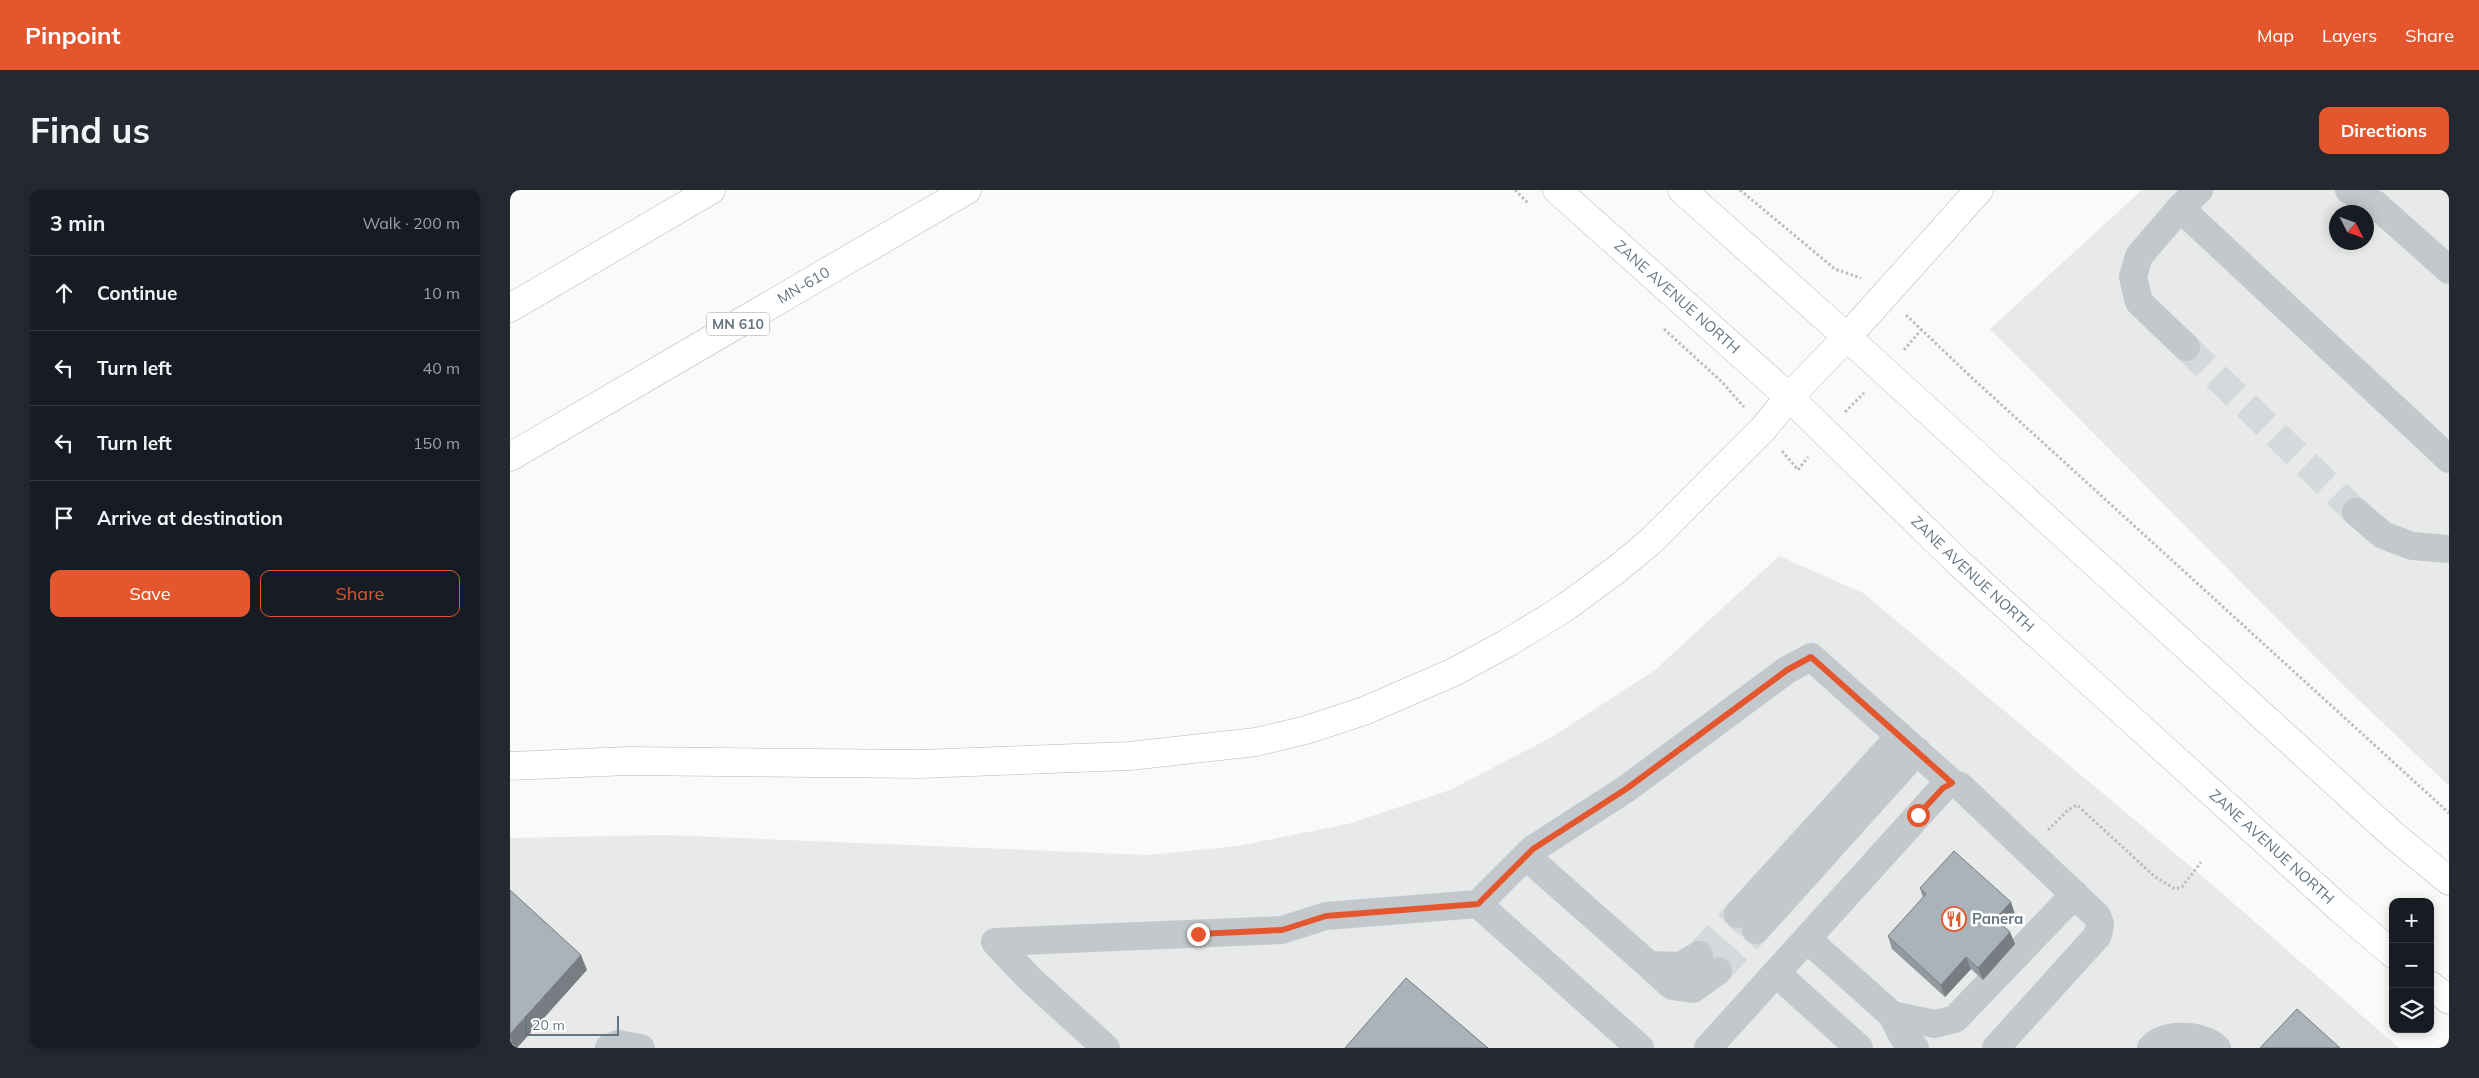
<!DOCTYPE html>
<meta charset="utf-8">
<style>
:root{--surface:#171b24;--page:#242831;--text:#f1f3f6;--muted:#9ea1a6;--line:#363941;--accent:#e4572e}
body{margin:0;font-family:Mulish,sans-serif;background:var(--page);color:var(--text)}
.controls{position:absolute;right:15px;bottom:15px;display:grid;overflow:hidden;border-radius:10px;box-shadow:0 2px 12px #0003}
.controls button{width:45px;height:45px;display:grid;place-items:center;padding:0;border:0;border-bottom:1px solid var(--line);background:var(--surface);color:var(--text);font:25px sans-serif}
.compass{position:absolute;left:1819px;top:15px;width:45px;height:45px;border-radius:50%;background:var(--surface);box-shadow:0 2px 12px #0003;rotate:132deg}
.scale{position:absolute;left:15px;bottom:12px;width:94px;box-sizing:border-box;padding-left:5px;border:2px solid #657683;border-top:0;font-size:14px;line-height:18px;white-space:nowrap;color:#657683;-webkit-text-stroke:4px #fff;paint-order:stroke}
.stop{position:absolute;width:15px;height:15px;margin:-11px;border:4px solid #e4572e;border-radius:50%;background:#fff}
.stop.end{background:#e4572e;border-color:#fff;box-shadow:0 1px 5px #0008}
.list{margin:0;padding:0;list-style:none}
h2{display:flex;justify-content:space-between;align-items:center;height:65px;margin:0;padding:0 20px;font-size:21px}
h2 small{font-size:16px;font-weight:400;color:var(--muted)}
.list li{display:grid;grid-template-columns:32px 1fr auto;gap:15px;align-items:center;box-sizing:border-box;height:75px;padding:0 20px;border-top:1px solid var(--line)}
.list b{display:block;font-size:19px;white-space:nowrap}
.list em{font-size:16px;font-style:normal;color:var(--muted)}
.actions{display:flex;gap:10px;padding:15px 20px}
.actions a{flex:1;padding:11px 0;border:1px solid var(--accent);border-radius:10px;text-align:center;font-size:18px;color:var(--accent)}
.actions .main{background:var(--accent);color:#fff}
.icon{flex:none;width:28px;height:28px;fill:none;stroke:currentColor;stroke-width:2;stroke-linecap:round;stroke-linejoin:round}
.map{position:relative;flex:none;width:1939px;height:858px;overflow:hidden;border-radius:10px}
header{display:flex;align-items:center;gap:30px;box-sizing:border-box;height:70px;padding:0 25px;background:var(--accent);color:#fff}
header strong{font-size:24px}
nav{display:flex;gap:28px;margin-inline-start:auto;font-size:18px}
.intro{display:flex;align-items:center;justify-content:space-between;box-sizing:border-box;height:120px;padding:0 30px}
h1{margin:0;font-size:35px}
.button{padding:12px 22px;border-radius:10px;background:var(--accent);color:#fff;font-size:18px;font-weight:700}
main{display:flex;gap:30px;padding:0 30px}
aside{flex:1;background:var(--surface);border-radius:10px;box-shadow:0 2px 12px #0003}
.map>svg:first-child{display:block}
</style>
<header>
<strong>Pinpoint</strong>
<nav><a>Map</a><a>Layers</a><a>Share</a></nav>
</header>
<div class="intro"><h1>Find us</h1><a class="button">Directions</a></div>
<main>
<aside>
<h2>3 min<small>Walk · 200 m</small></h2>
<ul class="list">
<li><svg class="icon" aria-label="ahead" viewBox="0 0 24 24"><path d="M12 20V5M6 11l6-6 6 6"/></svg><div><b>Continue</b></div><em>10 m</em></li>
<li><svg class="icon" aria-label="left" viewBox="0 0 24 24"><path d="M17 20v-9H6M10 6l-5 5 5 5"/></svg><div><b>Turn left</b></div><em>40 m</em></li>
<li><svg class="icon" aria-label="left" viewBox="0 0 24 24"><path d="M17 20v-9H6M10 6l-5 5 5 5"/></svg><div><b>Turn left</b></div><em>150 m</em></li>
<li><svg class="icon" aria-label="arrive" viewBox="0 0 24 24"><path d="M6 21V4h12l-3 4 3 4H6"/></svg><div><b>Arrive at destination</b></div></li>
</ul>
<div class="actions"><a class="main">Save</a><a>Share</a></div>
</aside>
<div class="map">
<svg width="1939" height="858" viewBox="0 0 1939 858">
<rect width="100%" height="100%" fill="#fafaf8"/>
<path fill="#e8e9e9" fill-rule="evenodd" d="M1632,0H1939V596L1833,495L1480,139ZM1826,22H1856V52H1826Z
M1269,366L1353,403L1705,697L1889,858H0V648L156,645L638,665L728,656L838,634L940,600L1042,547L1145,480Z"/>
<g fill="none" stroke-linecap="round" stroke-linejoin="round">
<path stroke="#d5d9db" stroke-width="28" stroke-dasharray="28 14" stroke-linecap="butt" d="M1676,157L1846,322
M1189,765L1228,724
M1208,781L1246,740"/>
<defs>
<g id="major">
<path id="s1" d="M1047,0L1279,207L1449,373L1828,717L1883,764"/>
<path d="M1172,0L1337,147L1882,644L1939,691"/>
<path d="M1920,795L1939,810"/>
</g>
<g id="highway">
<path d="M0,118L201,0"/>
<path id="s2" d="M0,267L457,0"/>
<path d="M0,576L118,571L410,574L620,566L746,552L796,540L854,521L944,482L999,452L1053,419L1106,380L1140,352L1253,239L1279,207L1337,147L1469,0"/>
</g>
</defs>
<use href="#major" stroke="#b5babe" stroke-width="29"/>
<use href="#highway" stroke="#b4b9bd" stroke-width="29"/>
<path stroke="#bbbfc2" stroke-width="3" stroke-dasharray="2.5 2.5" stroke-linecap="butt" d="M1005,0L1019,14
M1230,0L1325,79L1351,88
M1396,125L1460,186L1939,623
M1154,139L1212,192L1234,217
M1394,160L1411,140
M1335,222L1354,203
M1272,261L1288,280L1298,267
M1538,640L1558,620L1567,615L1644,686L1665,699L1672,697L1691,672"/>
<path stroke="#c3c8cc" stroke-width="28" d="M1839,0L1865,14L1939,80
M1670,18L1939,269
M1676,157L1629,112L1623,87L1629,66L1670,18L1689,0
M1846,322L1873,345L1902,356L1939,359
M1016,666L1139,775L1170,776L1189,765
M1228,724L1390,546
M1246,740L1407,561
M1297,749L1382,825L1393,847L1405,858
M1139,775L1162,796L1183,799L1208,781
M1266,783L1349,858
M1382,825L1425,834L1445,829L1565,704
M99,858L108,854L131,858
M596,858L520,789L485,752L772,740L816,726L968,714
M1130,858L968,714L1023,659L1116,599L1277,480L1301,467L1442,593
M1198,858L1433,598L1442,593L1450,596L1587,726L1590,734L1588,745L1486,858
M1641,858C1655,842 1691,844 1707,858"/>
<use href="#major" stroke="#fff" stroke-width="28"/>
<use href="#highway" stroke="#fff" stroke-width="28"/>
</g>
<path fill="#929a9f" d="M1410,698L1505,724L1494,736L1500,742L1505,754L1473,790L1461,779L1435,807L1382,759L1378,746L1413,708Z"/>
<path fill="#777d82" d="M1501,712L1505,724L1490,741L1485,729Z
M1500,742L1505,754L1473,790L1468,778Z
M71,765L77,780L7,858H0V844Z
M1456,767L1461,779L1435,807L1431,795Z"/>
<path fill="#aab3b9" stroke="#777d82" d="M1444,661L1501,712L1485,729L1500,742L1468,778L1456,767L1431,795L1378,746L1416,704L1410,698Z
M0,700L71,765L0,844Z
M896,788L978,858H835Z
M1787,819L1830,858H1750Z"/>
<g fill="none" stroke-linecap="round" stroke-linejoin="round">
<path stroke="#e4572e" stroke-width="6" d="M688,744L772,740L816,726L968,714L1023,659L1116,599L1277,480L1301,467L1442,593L1433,598L1408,625"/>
</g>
<defs>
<symbol id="restaurant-ring" viewBox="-11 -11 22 22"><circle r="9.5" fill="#fff" stroke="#e4572e" stroke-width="1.5"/><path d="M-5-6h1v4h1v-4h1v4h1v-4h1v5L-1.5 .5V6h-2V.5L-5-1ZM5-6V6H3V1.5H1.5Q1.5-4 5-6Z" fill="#e4572e"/></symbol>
</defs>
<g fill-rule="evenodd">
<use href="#restaurant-ring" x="1430" y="715" width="28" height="28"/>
</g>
<g text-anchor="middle" stroke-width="5" stroke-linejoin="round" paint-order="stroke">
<rect fill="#fff" stroke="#939fa8" stroke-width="1" x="197" y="122.5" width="62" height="23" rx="4"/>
<g font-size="14" font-weight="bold" fill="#657683">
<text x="228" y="139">MN 610</text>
</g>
<g font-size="15" fill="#657683" stroke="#fff">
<text dy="5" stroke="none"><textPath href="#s2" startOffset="340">MN-610</textPath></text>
<text dy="5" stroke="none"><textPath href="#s1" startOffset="161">ZANE AVENUE NORTH</textPath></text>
<text dy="5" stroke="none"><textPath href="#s1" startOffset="566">ZANE AVENUE NORTH</textPath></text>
<text dy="5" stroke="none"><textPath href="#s1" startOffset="971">ZANE AVENUE NORTH</textPath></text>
</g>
<g font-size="15" font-weight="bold" fill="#657683" stroke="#fff" text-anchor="start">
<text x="1462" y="734">Panera</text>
</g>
</g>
</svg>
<div class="controls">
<button>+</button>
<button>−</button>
<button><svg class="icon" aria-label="layers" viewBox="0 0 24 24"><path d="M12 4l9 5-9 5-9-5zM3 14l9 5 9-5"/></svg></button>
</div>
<svg class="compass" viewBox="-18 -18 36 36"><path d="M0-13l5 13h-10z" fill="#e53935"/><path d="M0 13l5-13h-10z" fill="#9ea1a6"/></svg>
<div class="scale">20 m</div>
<div class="stop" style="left:1408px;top:625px"></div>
<div class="stop end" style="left:688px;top:744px"></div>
</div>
</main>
